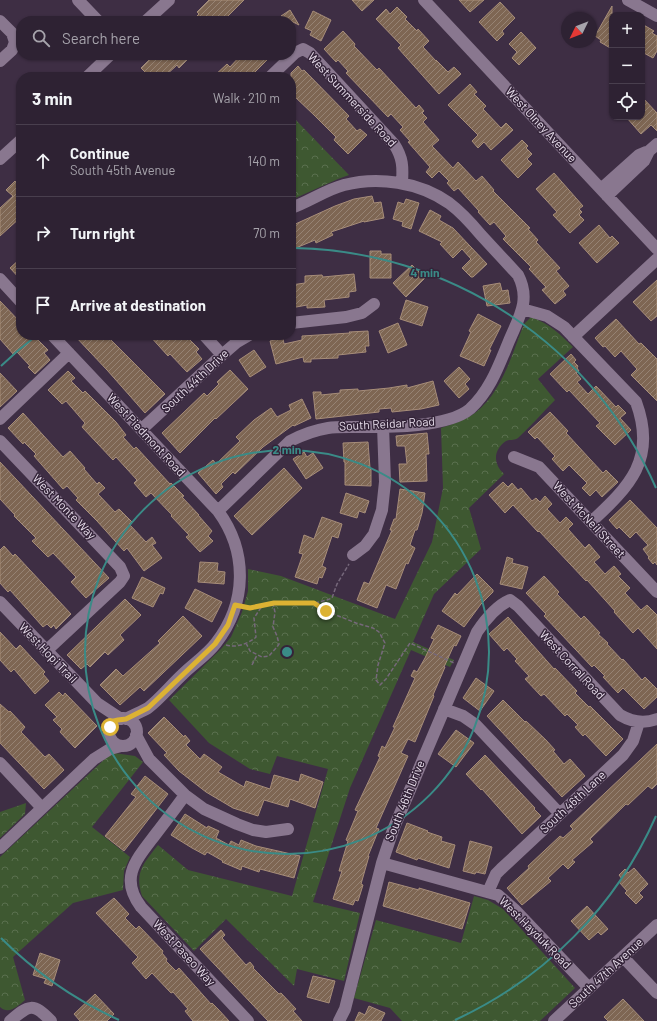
<!DOCTYPE html>
<meta charset="utf-8">
<style>
:root{--surface:#2e2233;--page:#3a2f3f;--text:#f1f3f6;--muted:#a7a4ac;--line:#493f4e}
body{margin:0;font-family:Barlow,sans-serif;background:var(--page);color:var(--text)}
.controls{position:absolute;right:12px;top:12px;display:grid;overflow:hidden;border-radius:8px;box-shadow:0 1px 3px #0004}
.controls button{width:36px;height:36px;display:grid;place-items:center;padding:0;border:0;border-bottom:1px solid var(--line);background:var(--surface);color:var(--text);font:20px sans-serif}
.compass{position:absolute;left:561px;top:12px;width:36px;height:36px;border-radius:50%;background:var(--surface);box-shadow:0 1px 3px #0004;rotate:227deg}
.stop{position:absolute;width:12px;height:12px;margin:-9px;border:3px solid #dcb233;border-radius:50%;background:#fff}
.stop.end{background:#dcb233;border-color:#fff;box-shadow:0 1px 4px #0008}
.list{margin:0;padding:0;list-style:none}
h2{display:flex;justify-content:space-between;align-items:center;height:52px;margin:0;padding:0 16px;font-size:17px}
h2 small{font-size:13px;font-weight:400;color:var(--muted)}
.list li{display:grid;grid-template-columns:26px 1fr auto;gap:12px;align-items:center;box-sizing:border-box;height:72px;padding:0 16px;border-top:1px solid var(--line)}
.list b{display:block;font-size:15px;white-space:nowrap}
.list p{margin:0;font-size:13px;white-space:nowrap;color:var(--muted)}
.list em{font-size:13px;font-style:normal;color:var(--muted)}
.icon{flex:none;width:22px;height:22px;fill:none;stroke:currentColor;stroke-width:2;stroke-linecap:round;stroke-linejoin:round}
.map{position:relative;flex:none;width:657px;height:1021px;overflow:hidden}
.search{position:absolute;background:var(--surface);box-shadow:0 1px 3px #0004;left:16px;top:16px;width:280px;height:44px;display:flex;align-items:center;gap:10px;box-sizing:border-box;padding:0 14px;border-radius:16px;color:var(--muted);font-size:15px}
.panel{position:absolute;background:var(--surface);box-shadow:0 1px 3px #0004;left:16px;top:72px;width:280px;height:268px;border-radius:16px}
.map>svg:first-child{display:block}
</style>
<div class="map">
<svg width="657" height="1021" viewBox="0 0 657 1021">
<defs>
<pattern id="park-crowns" width="20" height="18" patternUnits="userSpaceOnUse"><rect width="20" height="18" fill="#3e5831"/><path d="M2 6a3 3 0 1 1 6 0M12 15a3 3 0 1 1 6 0" fill="none" stroke="#5a704f"/></pattern>
<pattern id="building-hatch" width="6" height="6" patternUnits="userSpaceOnUse"><rect width="6" height="6" fill="#7e6653"/><path d="M-1 1l2-2M0 6l6-6M5 7l2-2" fill="none" stroke="#968374"/></pattern>
</defs>
<rect width="100%" height="100%" fill="#3e2e44"/>
<path fill="url(#park-crowns)" d="M291,115L349,175L338,179L291,200Z
M531,317C550,324 559,333 573,347L538,379L555,400C542,413 531,426 518,438C514,441 510,439 506,441C493,450 493,464 504,474L469,508L481,549L434,594L413,642L454,660L450,667L411,650L350,788L313,902L360,913L344,981L297,969L294,986L226,919L194,951L142,896C134,872 144,863 158,845L188,870L292,896L328,769L277,756L270,774L250,769L209,743L169,700L221,649L231,637L242,612L248,591V569L281,576L395,619L432,542L443,488L441,428C453,424 465,420 475,413C502,392 512,354 524,324Z
M114,753L135,756L143,762L92,827L130,857L124,871L123,890L73,903L13,957L25,1000C18,1006 9,1015 0,1007V857L107,757Z
M26,803L25,814L0,838V812Z
M474,896L488,900L503,909L575,988L540,1021H402L390,1008L354,998L376,920L461,943Z"/>
<path fill="url(#building-hatch)" stroke="#a78d79" d="M209,0H244L223,21H192L199,14L197,12Z
M352,0H374L362,11Z
M459,0H484L470,12Z
M500,2L515,18L502,31L504,34L497,41L479,22Z
M612,6V49L600,42L601,40L595,36Z
M397,7L407,17L405,19L417,31L418,29L429,41L423,47L436,61V60L448,72L454,67L461,74L439,94L398,48L401,45L376,19L386,9L390,14Z
M290,10L299,25L281,16Z
M313,11L331,20L321,41L310,35L312,31L305,28Z
M642,24L654,31L652,33L657,36V51L653,58L642,52Z
M343,31L355,44L354,46L377,70L379,68L416,108L419,105L424,111L422,113L427,118L423,122L439,140L432,146L453,168L458,162L476,181L482,176L494,190L493,191L530,228L528,229L538,240L536,242L560,268L556,271L569,286L563,291L566,295L555,304L542,290L546,287L529,269L531,267L503,239L506,236L494,222L490,225L478,212L479,211L458,188L454,191L447,183L449,181L439,171L432,178L426,172L430,167L408,142L410,141L400,130L403,127L391,114L388,117L346,73L348,71L338,60L336,62L324,49Z
M521,32L536,48L519,65L512,58L517,52L509,44Z
M154,55H192L179,68L177,65L164,77H150L141,68Z
M241,55H272L250,77H213L227,64L230,67Z
M298,66L302,71L304,70L349,116L346,119L357,131L360,129L367,135L348,154L334,140L336,137L314,115L294,96L291,99V73Z
M470,84L477,92L474,94L486,106L483,109L501,128L506,123L513,130L491,150L484,142L478,148L472,141L478,135L448,105Z
M642,97L657,113V131L651,125L641,134L626,117H642Z
M522,140L528,146L526,148L532,154L527,159L532,164L518,178L501,160Z
M554,173L583,206L579,209L582,212L579,215L584,220L570,233L553,215L557,212L536,189Z
M15,181L21,188V217L0,236V208L13,196L6,190Z
M372,196L374,203L381,202L384,218L364,222V221L331,232L333,235L316,243L315,240L291,250V226L335,206L354,199Z
M406,199L419,203L411,229L402,226L403,222L393,219L398,202L404,204Z
M430,210L441,216L439,220L453,228L487,264L473,277H471L462,268L471,259L462,249L453,258L440,244L442,242L419,231Z
M599,225L610,238L612,236L619,243L597,263L579,243Z
M370,251H381V254H391V278H370Z
M21,258V280L10,268Z
M412,265L425,278L406,297L393,283Z
M354,274L356,291L349,292V297L324,300L325,307L307,308V305L291,308V285L305,283V276L322,275L323,277Z
M657,280V316L651,321L633,302Z
M500,283L502,291L508,290L510,303L487,306L483,286Z
M406,300L428,307L422,326L400,319Z
M0,301L21,323V335H33L48,350L44,353L50,360L35,374L28,367L30,366L17,352L14,355L0,339Z
M478,314L501,326L489,350H491L484,366L460,356L471,332L469,331Z
M616,319L639,344L641,343L657,359V401L631,375L637,369L621,351L615,357L605,346L603,347L595,338Z
M398,323L407,345L388,353L379,331Z
M368,331L369,346H365L366,352L338,355V358L311,359V362H304L303,357L276,364L270,341L283,338L284,344L302,340V336L350,333L349,332Z
M74,335H114L110,339L165,394L145,413L107,370Z
M149,335H185L199,349L196,352L202,359L187,372L170,354L168,356Z
M254,350L266,367L250,377L239,360Z
M571,354L576,360L574,362L578,366L577,368L579,371L576,373L581,379L577,382L588,394L596,386L616,407L618,405L626,413L620,418L631,430L615,445L596,426L600,423L569,390L567,392L550,374Z
M459,367L470,379L465,384L469,389L459,398L444,381Z
M230,370L248,389L216,419L215,418L180,453L162,433L204,393L207,396L219,384L217,382Z
M68,371L75,378L71,381L83,393L85,391L116,422L126,435L123,437L134,449L136,447L170,484L171,483L184,496L182,497L199,515H198L212,531L208,536L213,541L200,552L186,537L189,535L171,516L172,515L151,493L146,497L134,483L137,480L116,457L113,460L82,427L85,423L66,401L62,404L48,390Z
M0,373L17,391L0,407Z
M433,381L439,405L421,409L392,412L391,408L379,409V412L316,419L313,392H321V395L340,393V390L358,389V391L389,388L407,385V388Z
M302,399L311,418L294,426L293,425L263,447L235,474L233,472L221,484L223,487L216,494L198,473L213,460L216,464L240,441L236,437L254,420L271,408L277,417L291,410L289,405Z
M550,412L568,431L566,433L589,458L603,473L606,470L618,482L602,497L596,490L590,496L582,488L587,483L569,465L563,471L552,459L555,456L537,437L535,439L528,432Z
M23,413L63,457L70,451L85,468L84,469L97,484L99,482L105,488L98,494L115,512L119,509L132,522L129,524L146,542L152,537L156,543L152,545L162,558L144,571L127,548L124,551L97,521L76,500L78,498L67,486L63,489L34,456L36,454L24,442L23,444L8,428Z
M427,433L429,454H426L427,481L400,482L399,464H407L405,446H397L396,436Z
M368,442L370,468H371V486L345,485V462H344L343,443Z
M304,452L307,457L313,453L323,468L306,479L293,459Z
M0,462L109,578L86,598L71,582L76,577L53,553L48,557L32,541L36,538L14,516L15,515L0,499Z
M284,468L302,488L252,535L234,516Z
M503,482L508,487L512,483L518,490L521,488L532,501L536,498L540,502L545,496L552,504L547,509L560,523L566,517L573,524L568,529L585,548L589,544L600,557L594,562L605,574L614,566L621,574L618,576L630,588L625,593L641,610L647,605L657,615V649L638,628L633,633L614,612L615,611L587,580L586,581L539,531L538,532L513,505L505,513L489,495Z
M400,489L425,493L422,513L417,530H415L410,545L415,548L408,564L406,563L396,589L386,585L377,608L357,600L364,582L369,584L392,530H390L394,519H396Z
M346,493L369,501L365,513L359,511L357,518L340,513Z
M630,500L657,528V565L655,562L653,564L648,558L649,557L643,549L648,545L636,532L630,538L619,527L617,529L609,520Z
M322,517L342,524L338,538L332,536L322,566L326,568L322,578L319,577L317,584L295,577L303,554L299,553L304,535L314,539Z
M4,546L13,556L15,554L71,614L56,629L54,625L51,628L47,624L43,627L10,590L8,592L0,583V550Z
M507,557L513,559L512,563L528,567L522,589L500,584Z
M200,562L218,563L217,571L225,572L224,584L198,582Z
M477,574L493,590V592L481,604L464,627L442,611L455,593L457,595Z
M544,576L559,592L557,594L581,619L584,616L600,633L598,634L608,643L607,644L622,660L623,659L642,680L645,677L657,689V697L644,709L623,688L618,693L603,677L605,676L594,665L592,667L544,616L546,614L526,593Z
M142,577L165,588L163,594L160,593L153,607L132,598Z
M195,589L222,602L212,622L185,608Z
M125,599L141,615L120,635L124,640L108,655L105,652L90,667L87,664L81,669L67,655Z
M183,616L202,636L144,691L140,687L120,705L100,685L116,669L123,676L160,643L158,641Z
M508,617L554,669L555,668L577,691L575,693L589,707L590,706L623,739L606,756L585,734L583,736L575,727L578,725L567,714L565,716L544,694L541,696L525,679L529,676L515,661L517,659L507,648L504,651L489,634Z
M438,625L461,636L456,646L454,645L444,667H445L433,695L434,696L415,742L408,739L401,753L408,756L376,828L379,829L368,856H369L361,884L363,885L358,901L355,900L353,905L333,899L342,871H339L348,841L346,840L358,811L355,810L380,757L378,756L382,746L385,748L395,727H393L415,678L411,676L414,670L417,672L425,658L434,639L431,638Z
M0,632L16,649L20,645L45,672L43,674L49,681L35,694L14,669L11,672L0,660Z
M476,678L494,691L480,711L463,698Z
M59,692L63,696L65,693L97,726L75,748L60,732L62,729L53,720L57,717L45,705Z
M503,700L525,722L526,721L546,740L555,750L553,751L564,764L570,759L585,776L562,797L487,716Z
M0,704L9,712L10,711L25,727L21,732L45,757L49,754L64,770L44,789L0,743Z
M164,717L184,737L185,735L190,741L186,745L200,759L204,754L222,767L218,772L244,787L246,781L270,789L274,775L299,782L301,774L323,782L315,808L290,799L288,807L264,800L258,816L233,808L206,792L179,771L164,755L167,753L148,733Z
M456,730L474,743L456,767L438,754Z
M657,744V784L652,789L648,786L628,805L626,804L590,839L593,842L572,860L575,862L568,869L563,864L548,878L551,881L522,905L507,888L529,868L528,866L560,836L563,838L573,829L570,826Z
M485,755L535,808L534,809L541,816L522,834L482,789L481,790L466,774Z
M145,776L168,794L124,851L105,836L136,797L131,794Z
M185,814L207,828L208,826L219,831L216,838L229,845L231,841L239,845L241,840L256,846L300,856L294,878L260,869L259,872L242,866L241,870L222,862L223,861L207,852L205,855L192,848L171,835Z
M407,823L428,831L427,832L442,837L441,841L455,845L449,868L418,858L417,860L396,852Z
M470,841L492,847L485,874L476,872L475,874L463,871Z
M634,868L648,884L639,893L643,897L636,904L625,893L627,891L619,882L622,879L619,875L625,869L628,873Z
M389,882L419,890V888L470,903L462,929L383,906Z
M114,898L129,914L125,918L136,929L139,926L163,951L162,953L167,959L166,961L176,971L179,968L211,1004L212,1003L218,1009L229,1021H193L185,1011L188,1009L173,992L171,993L152,973L146,979L132,963L138,957L96,913Z
M587,906L608,929L601,935L598,932L589,940L571,921Z
M221,930L225,935L222,938L246,965L250,962L254,967L253,968L279,994L281,993L296,1009L293,1011L302,1021H268L200,949Z
M40,953L60,960L52,986L44,983L46,979L33,975Z
M313,976L335,981L329,1003L307,997Z
M95,994L114,1014L107,1021H80L74,1014Z
M623,999L644,1021H608L604,1017Z
M369,1006L385,1013L381,1021H355L359,1012L365,1015Z"/>
<g fill="none" stroke-linecap="round" stroke-linejoin="round">
<path stroke="#76687b" stroke-width="1.5" stroke-dasharray="4 2" stroke-linecap="butt" d="M315,603L327,600L332,598L337,584L349,564
M245,607L250,608L274,603H314L326,611L356,623L373,628L379,632L385,643L378,665L376,680L380,685L386,679L410,643L454,663
M246,643L250,651L262,657L269,656L277,647L279,644L277,636L273,627L275,612L273,604
M226,645C236,648 247,644 255,638L256,637L254,618L262,606
M252,665L257,655"/>
<path stroke="#89778f" stroke-width="12" d="M78,0L98,21
M424,0L657,249
M628,0L657,16
M0,21L12,33L15,42L12,50L0,61
M146,21L169,0
M87,77L110,55
M270,77L295,53L303,49L310,53L394,144C403,158 403,167 402,183
M0,159L21,140
M601,189L639,155L646,152
M607,196L644,161L649,151L657,144
M0,279L21,302
M522,309L547,316L564,327L636,402C657,459 630,486 591,522
M291,323L346,317L362,313L374,304
M52,335L218,511C248,552 247,603 216,643C207,655 193,664 183,674C171,685 160,699 148,708C141,712 133,715 126,719
M204,335L222,355
M573,337L657,259
M0,419L69,353
M142,429L222,355L237,342L249,335
M0,441L120,567L124,576L120,582L46,651
M514,457L539,467L657,592
M218,511L290,441C302,435 315,430 328,428C334,427 342,427 349,427C380,427 446,429 470,409C490,391 499,365 509,341C519,317 531,300 518,275C506,262 493,248 481,235C471,223 461,212 449,203C419,182 378,176 344,185C325,190 309,202 291,208
M353,555L365,546L374,534L382,510L385,482L383,426
M0,602L97,703L121,719
M444,709L463,716L476,725L560,814
M109 732a14 14 0 1 1 28 0a14 14 0 1 1-28 0Z
M136,735L149,759L185,795L204,809L237,824L253,830L266,832L288,829
M0,763L42,808
M185,795C175,809 165,822 155,835C136,860 119,878 141,907L248,1021
M0,848L94,759L110,749L121,746
M382,863L498,895L514,909L589,988
M488,892L496,874L501,869L623,755L633,741L639,722
M623,957L657,993
M10,1021C29,1005 33,1002 51,1021
M339,1021L345,1009L382,863L393,830L477,632C485,620 496,606 510,600L518,606L620,715C632,722 644,724 657,719
M554,1021L657,925"/>
</g>
<g fill="none" stroke-linecap="round" stroke-linejoin="round">
<path stroke="#dcb233" stroke-width="5" d="M110,727L114,721L118,720L126,719L148,708L215,644L228,625L235,605L250,608L274,603H314L326,611"/>
</g>
<g fill="none" stroke="#3a8b87" stroke-width="2">
<circle cx="287" cy="652" r="202"/>
<path d="M656 816A404 404 0 0 1 455 1020M119 1020A404 404 0 0 1 1 938M1 366A404 404 0 0 1 36 336M294 248A404 404 0 0 1 656 488"/>
</g>
<g text-anchor="middle" stroke-width="3" stroke-linejoin="round" paint-order="stroke">
<g font-size="12" fill="#e8deec" stroke="#342439">
<text transform="translate(352 100) rotate(47)" y="4">West Summerside Road</text>
<text transform="translate(541 125) rotate(47)" y="4">West Olney Avenue</text>
<text transform="translate(195 381) rotate(-43)" y="4">South 44th Drive</text>
<text transform="translate(387 424) rotate(-3)" y="4">South Reidar Road</text>
<text transform="translate(146 435) rotate(47)" y="4">West Piedmont Road</text>
<text transform="translate(64 507) rotate(46)" y="4">West Monte Way</text>
<text transform="translate(589 520) rotate(47)" y="4">West McNeil Street</text>
<text transform="translate(48 653) rotate(46)" y="4">West Hopi Trail</text>
<text transform="translate(572 665) rotate(47)" y="4">West Corral Road</text>
<text transform="translate(405 801) rotate(-68)" y="4">South 46th Drive</text>
<text transform="translate(573 802) rotate(-43)" y="4">South 46th Lane</text>
<text transform="translate(535 933) rotate(45)" y="4">West Hayduk Road</text>
<text transform="translate(184 953) rotate(47)" y="4">West Paseo Way</text>
<text transform="translate(606 973) rotate(-43)" y="4">South 47th Avenue</text>
</g>
</g>
<circle cx="287" cy="652" r="6" fill="#3a8b87" stroke="#342439" stroke-width="2"/>
<g font-size="12" text-anchor="middle" font-weight="bold" fill="#3a8b87" stroke="#342439" stroke-width="3" stroke-linejoin="round" paint-order="stroke">
<text x="425" y="277">4 min</text>
<text x="287" y="454">2 min</text>
</g>
</svg>
<div class="controls">
<button>+</button>
<button>−</button>
<button><svg class="icon" aria-label="locate" viewBox="0 0 24 24"><circle cx="12" cy="12" r="6"/><path d="M12 2v4M12 18v4M2 12h4M18 12h4"/></svg></button>
</div>
<svg class="compass" viewBox="-18 -18 36 36"><path d="M0-13l5 13h-10z" fill="#e53935"/><path d="M0 13l5-13h-10z" fill="#a7a4ac"/></svg>
<div class="stop" style="left:110px;top:727px"></div>
<div class="stop end" style="left:326px;top:611px"></div>
<div class="search"><svg class="icon" aria-label="search" viewBox="0 0 24 24"><circle cx="10" cy="10" r="6"/><path d="M15 15l6 6"/></svg>Search here</div>
<section class="panel">
<h2>3 min<small>Walk · 210 m</small></h2>
<ul class="list">
<li><svg class="icon" aria-label="ahead" viewBox="0 0 24 24"><path d="M12 20V5M6 11l6-6 6 6"/></svg><div><b>Continue</b><p>South 45th Avenue</p></div><em>140 m</em></li>
<li><svg class="icon" aria-label="right" viewBox="0 0 24 24"><path d="M7 20v-9h11M14 6l5 5-5 5"/></svg><div><b>Turn right</b></div><em>70 m</em></li>
<li><svg class="icon" aria-label="arrive" viewBox="0 0 24 24"><path d="M6 21V4h12l-3 4 3 4H6"/></svg><div><b>Arrive at destination</b></div></li>
</ul>
</section>
</div>
